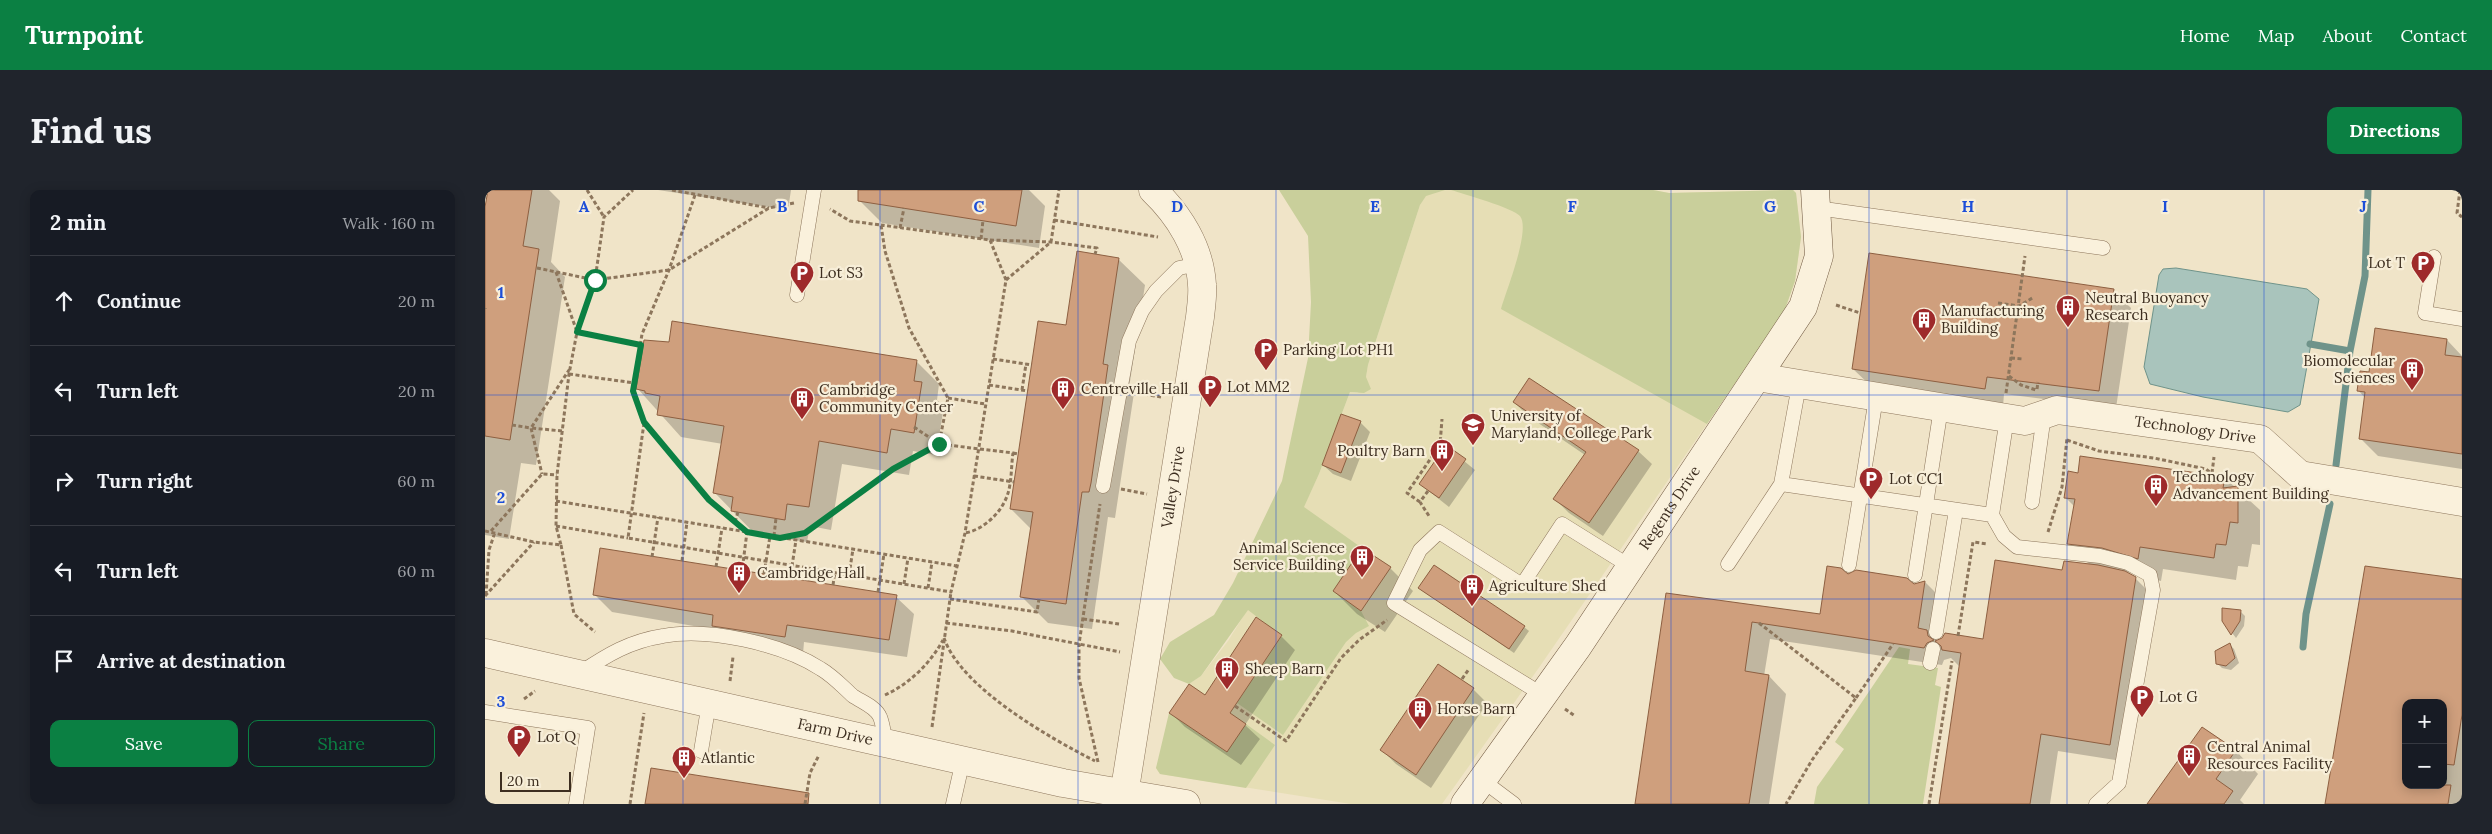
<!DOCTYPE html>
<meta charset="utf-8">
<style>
:root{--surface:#171b24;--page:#20242c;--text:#f1f3f6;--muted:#9ea1a6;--line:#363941;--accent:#0b8043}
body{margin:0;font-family:Lora,serif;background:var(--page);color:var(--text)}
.controls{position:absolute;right:15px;bottom:15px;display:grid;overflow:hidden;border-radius:10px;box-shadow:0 2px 12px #0003}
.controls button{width:45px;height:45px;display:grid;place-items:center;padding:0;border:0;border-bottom:1px solid var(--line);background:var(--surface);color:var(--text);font:25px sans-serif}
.scale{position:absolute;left:15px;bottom:12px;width:71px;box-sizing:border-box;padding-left:5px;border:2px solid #3d2e20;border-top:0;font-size:14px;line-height:18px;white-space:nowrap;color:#3d2e20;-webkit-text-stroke:4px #f7eed8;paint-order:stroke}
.stop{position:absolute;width:15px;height:15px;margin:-11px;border:4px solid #0b8043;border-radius:50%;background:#fff}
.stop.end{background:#0b8043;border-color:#fff;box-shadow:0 1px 5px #0008}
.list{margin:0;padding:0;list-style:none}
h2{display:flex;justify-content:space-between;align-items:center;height:65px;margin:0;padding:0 20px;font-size:21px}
h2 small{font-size:16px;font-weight:400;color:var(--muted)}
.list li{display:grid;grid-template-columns:32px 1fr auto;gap:15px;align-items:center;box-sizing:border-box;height:90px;padding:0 20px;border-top:1px solid var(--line)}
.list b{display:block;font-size:19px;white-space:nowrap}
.list em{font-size:16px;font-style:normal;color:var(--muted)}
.actions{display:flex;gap:10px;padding:15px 20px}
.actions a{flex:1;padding:11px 0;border:1px solid var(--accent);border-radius:10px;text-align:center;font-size:18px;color:var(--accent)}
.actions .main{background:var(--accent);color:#fff}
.icon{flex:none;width:28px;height:28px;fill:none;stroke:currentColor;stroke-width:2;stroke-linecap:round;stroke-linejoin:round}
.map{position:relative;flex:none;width:1977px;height:614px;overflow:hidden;border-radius:10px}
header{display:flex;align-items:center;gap:30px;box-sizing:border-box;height:70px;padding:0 25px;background:var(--accent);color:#fff}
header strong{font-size:24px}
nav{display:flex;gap:28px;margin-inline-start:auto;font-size:18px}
.intro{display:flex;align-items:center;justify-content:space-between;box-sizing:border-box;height:120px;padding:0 30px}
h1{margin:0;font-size:35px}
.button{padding:12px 22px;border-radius:10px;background:var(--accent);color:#fff;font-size:18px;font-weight:700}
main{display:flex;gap:30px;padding:0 30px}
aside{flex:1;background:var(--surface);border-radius:10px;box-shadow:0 2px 12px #0003}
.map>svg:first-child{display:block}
</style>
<header>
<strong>Turnpoint</strong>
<nav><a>Home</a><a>Map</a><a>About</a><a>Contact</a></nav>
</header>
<div class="intro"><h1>Find us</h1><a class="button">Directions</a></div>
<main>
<aside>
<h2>2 min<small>Walk · 160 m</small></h2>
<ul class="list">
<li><svg class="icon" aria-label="ahead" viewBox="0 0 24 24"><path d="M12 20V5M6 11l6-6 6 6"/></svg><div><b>Continue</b></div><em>20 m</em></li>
<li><svg class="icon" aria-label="left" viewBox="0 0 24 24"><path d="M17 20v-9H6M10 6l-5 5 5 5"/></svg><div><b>Turn left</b></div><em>20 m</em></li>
<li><svg class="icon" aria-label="right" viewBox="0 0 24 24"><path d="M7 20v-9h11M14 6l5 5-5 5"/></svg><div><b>Turn right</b></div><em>60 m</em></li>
<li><svg class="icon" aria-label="left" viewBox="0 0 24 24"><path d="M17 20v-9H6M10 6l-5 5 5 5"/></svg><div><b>Turn left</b></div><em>60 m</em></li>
<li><svg class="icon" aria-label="arrive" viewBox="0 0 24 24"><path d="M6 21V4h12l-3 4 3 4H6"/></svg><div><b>Arrive at destination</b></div></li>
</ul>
<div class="actions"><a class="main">Save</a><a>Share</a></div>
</aside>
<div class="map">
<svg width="1977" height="614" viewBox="0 0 1977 614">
<rect width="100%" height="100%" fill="#f0e4c8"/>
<path fill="#e6deb5" d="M943,0H1168L1184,3L1308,0L1311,3L1316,47L1310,91L1299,122L1053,479L957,614H866L675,584L671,578L704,494L716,486L743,451L774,401L803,350L834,284L865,202L873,203L881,187L883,175L935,15Z"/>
<path fill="#c9cf9b" d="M794,0H960L941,6L935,15L883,175L881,187L886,199L879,203L865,202L834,284L819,317L877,358L848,401L876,421L884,436L871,443L861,452L798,545L752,513L797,446L763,420L716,486L704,494L689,488L675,469L685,452L729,425L748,393L797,291L823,168L826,112L823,46Z
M966,0H1168L1184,3L1308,0L1311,3L1316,47L1310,91L1299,122L1222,234L1016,119C1021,101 1046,40 1035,26C1028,18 979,4 966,0Z
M1414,457L1425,459L1423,474L1453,478L1450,495L1456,497L1438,614H1329L1332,597L1359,559L1350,552Z
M684,523L741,562L761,534L790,555L761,598L675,584L671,578Z"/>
<path fill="#a9c4bc" stroke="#6f938a" d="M1691,78L1822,99L1834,109L1815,215L1803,222L1718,207L1665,194L1659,177L1674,85L1678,79Z"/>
<path fill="#0003" fill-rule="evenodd" d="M4,0H64L75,11L66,72L80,87L51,275L36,273L24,349L0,345V25Z
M173,0H306L303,20Z
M376,0H544L560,16L554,58L397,33L375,11Z
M633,69L660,95L644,198L649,203L630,328L623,327L607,439L563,433L536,406L546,339L526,319Z
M1628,100L1646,118L1631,218L1519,204L1518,216L1386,196L1368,179Z
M1962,150L1977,166V279L1893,266L1875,248L1880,208L1873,200L1885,183Z
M432,172L454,194L452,210L459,216L451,265L428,261L424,285L357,274L346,340L325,336L322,352L270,344L230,303L238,254L196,247L153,199Z
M1029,212L1153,261L1167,274L1118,346L1084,323L1070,309L1100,265L1043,226Z
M875,232L885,242L866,291L848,284L838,275Z
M962,257L990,280L964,317L935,294Z
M1596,267L1740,288L1775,320V355L1767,354L1763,377L1753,376L1751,390L1678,379L1676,391L1632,379L1650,388L1668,406L1643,572L1573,561L1565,614H1455L1476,478L1466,468L1459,470L1457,475L1285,449L1279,486H1284L1301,504L1284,614H1151L1182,404L1336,425L1363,385L1429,395L1440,392L1458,410L1451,452L1499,450L1578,381L1605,375L1583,353L1590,317L1580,307L1594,284Z
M1881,377L1977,390V614H1841ZM1921,513H1958V595H1921Z
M905,378L928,401L900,442L872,424L849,401Z
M940,402L1039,437L1044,441L1029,463Z
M109,404L411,407L429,424L422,467L319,452L318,464L232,440L127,422Z
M1755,421L1760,426L1759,436L1751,448L1738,431Z
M796,446L810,460L760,535L775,549L756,575L700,537L686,523L720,507Z
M1745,455L1749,459L1754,473L1746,480L1737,478L1732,473Z
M953,476L988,499L1002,513L946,598L911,574L897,560Z
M1718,539L1751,561L1773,584L1755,610L1759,614H1664Z"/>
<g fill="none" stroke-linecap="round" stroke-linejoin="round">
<path stroke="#6f938a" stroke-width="7" d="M1825,154L1865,161
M1851,275L1865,161L1880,86L1883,0
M1818,457L1821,424L1845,314"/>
</g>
<path fill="#cf9f7d" stroke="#8d5f41" d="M3,0H47L38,56L54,59L25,250L0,246V17Z
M373,0H537L531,36L373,11Z
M592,61L634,68L618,174L623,175L606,293L604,302H597L581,414L535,407L548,322L525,319L553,131L581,135Z
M1384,63L1629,99L1614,201L1502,187L1500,199L1367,179Z
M187,131L432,170L429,191L437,192L429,243L406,239L402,263L334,251L324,317L302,314L300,330L246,321L248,307L228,303L239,236L172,225L175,206L160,203V201L151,199L159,150L184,152Z
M1890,138L1962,149L1960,165L1977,167V264L1874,249L1880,202L1872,201L1875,181L1884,182Z
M1044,188L1154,260L1104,333L1068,309L1101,262L1028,212Z
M856,224L876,231L856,283L837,275Z
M961,255L981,269L954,308L934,294Z
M1595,266L1740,287L1738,298L1753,296V333L1745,332L1741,355L1731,354L1729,368L1655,357L1653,369L1617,358L1582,354L1590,309L1579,308L1581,295L1583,281L1593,283Z
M115,358L412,405L404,450L302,435L300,447L227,436L228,425L108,405Z
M877,358L906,377L876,421L848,401Z
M1510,370L1577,380L1579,371L1613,375L1640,381L1651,387L1625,555L1556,544L1545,614H1454L1476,463L1457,460L1456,456L1450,451L1457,448L1460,443L1498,449Z
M949,375L1040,436L1024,459L933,398Z
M1342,376L1356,378L1363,384L1371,380L1422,388L1429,394L1440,391L1433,438L1442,440L1443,446L1449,450L1442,453L1439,458L1267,432L1260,481L1284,485L1264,614H1150L1181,403L1335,424Z
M1880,376L1977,389V525L1969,575L1958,574V513H1921V595H1966L1963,614H1840Z
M1737,418L1756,420L1755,431L1746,445L1737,431Z
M771,427L797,445L745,523L761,534L742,562L684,523L704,494L720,505Z
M1745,453L1750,468L1741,476L1731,474L1730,461Z
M953,474L989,498L931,585L895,560Z
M1717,537L1751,560L1731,589L1748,601L1739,614H1662Z
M166,578L324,603L323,614H160Z"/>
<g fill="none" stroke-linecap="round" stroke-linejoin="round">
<defs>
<path id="lane" d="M1332,18L1618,58
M1949,67L1940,123L1977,129
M312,105L329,0
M1296,294L1507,325L1522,228
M618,296L644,151L657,121L671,101L694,78L714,74
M1547,312L1559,225
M1507,325L1519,346L1532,357L1615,366L1643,373L1665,385L1668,400L1634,593L1611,614
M1243,374L1296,294L1314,195
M1364,375L1391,208
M1430,385L1456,218
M1451,442L1471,320
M1445,473L1448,459
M95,483C122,465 145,451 178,446C223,437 297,454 336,479C348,486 358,497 368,506C377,512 391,517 395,527C398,534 399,545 401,553
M1058,505L909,413L935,360L954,342L1037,395L1077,334L1146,377
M0,522L103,538L91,614
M216,561L224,513
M997,590L1029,614
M468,614L478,570"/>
<g id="street">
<path id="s1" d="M1272,187L1540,231L1572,220L1775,249L1815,285L1977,312"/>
<path id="s2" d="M0,463L578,593L701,614"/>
<path id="s3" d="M639,605L715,127C716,117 718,105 717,95C715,58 694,25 668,0"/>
</g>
<g id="secondary">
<path id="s4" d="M980,614L1093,456L1318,117L1334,66L1330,0"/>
</g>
</defs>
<use href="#lane" stroke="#8d765c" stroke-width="15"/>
<use href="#street" stroke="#8d765c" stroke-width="29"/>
<use href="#secondary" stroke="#6f573f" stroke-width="29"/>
<path stroke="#8d765c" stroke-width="3" stroke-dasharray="4 2.5" stroke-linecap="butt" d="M102,0L119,27
M187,0L284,18
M1975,0L1972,23L1977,27
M210,5L184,80L157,144L148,201L159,233L224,310L262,342L257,381
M569,30L673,47
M415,38L419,18
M496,49L498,30
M505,50L566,52L612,58L610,64
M52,78L110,90L184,80L284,18L309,13
M71,82L92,142L158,155
M521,90L566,52L574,0
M1513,113L1534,116L1549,107
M1351,115L1375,123
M0,118V119
M1526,168L1538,169
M508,169L547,175
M84,184L150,193
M1524,186L1536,195L1551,200
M504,195L543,201
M1552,199L1553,192
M537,200L541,174
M653,203L676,207
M1521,203L1540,66
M463,208L500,214
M159,233L143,348L466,402L480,343L521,90L505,50L396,35
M27,235L46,238L57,284
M429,237L454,254L528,263C526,276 527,293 522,306C516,323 498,340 480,343
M77,241L46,238L84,180
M1582,250L1614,261L1669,268L1721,279L1727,284
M528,263L533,264
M1727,283L1729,267
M489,286L529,292
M636,299L662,304
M943,301L935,312L944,326
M71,311L472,376
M935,312L922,303L955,255L957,229
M250,332L253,322
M71,336L143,348
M0,341L49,352L76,355L71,336L72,285L84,184L92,142L110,90L119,27L148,0
M6,341L57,284L72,285
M1563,342L1577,297L1582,248
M289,346L291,328
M295,347L320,343L408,279L454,254L463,208L424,138L400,61L396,35L365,31L345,19
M76,355L89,424L110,442
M167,367L173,327
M197,371L202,332
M231,377L237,338
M279,384L285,346
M364,385L368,359
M305,389L311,350
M419,394L423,368
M348,395L350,382
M443,398L447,372
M393,402L399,364
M1,405L4,360L10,342
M0,406L49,352
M465,409L552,422L554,409
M598,429L634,434
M461,433L527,441L635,462
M1274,433L1371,508L1327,570L1301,614
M1473,446L1488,352L1503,354
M459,448C476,498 565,548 610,571
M977,489L984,479
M245,491L248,467
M400,505C424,494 445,474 458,450
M1371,508L1408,454
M39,509L50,501
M750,516L801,551L856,468L874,450L902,430
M1080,519L1090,526
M447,537L466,402
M613,572L594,488V454L615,314
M145,614L159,523
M320,614L325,583L334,565
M1444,614L1467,471"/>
<use href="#lane" stroke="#faf1dc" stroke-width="14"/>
<use href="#street" stroke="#faf1dc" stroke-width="28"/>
<use href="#secondary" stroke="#faf1dc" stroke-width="28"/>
</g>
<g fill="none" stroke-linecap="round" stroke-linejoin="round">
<path stroke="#0b8043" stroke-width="6" d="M110,90L92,142L156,155L148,201L159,232L224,310L262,342L295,348L320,343L408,279L454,254"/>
</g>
<path fill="none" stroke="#1d4ed8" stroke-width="1" stroke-opacity="0.55" d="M198,0V614M395,0V614M593,0V614M791,0V614M988,0V614M1186,0V614M1384,0V614M1582,0V614M1779,0V614M0,205H1977M0,409H1977"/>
<defs>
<symbol id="parking-pin" viewBox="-11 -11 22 30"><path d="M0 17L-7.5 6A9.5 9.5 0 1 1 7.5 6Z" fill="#9e2a2b" stroke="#f7eed8"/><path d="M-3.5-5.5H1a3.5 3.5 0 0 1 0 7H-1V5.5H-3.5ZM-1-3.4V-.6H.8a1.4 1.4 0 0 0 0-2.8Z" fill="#fff"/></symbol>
<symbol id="building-pin" viewBox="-11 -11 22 30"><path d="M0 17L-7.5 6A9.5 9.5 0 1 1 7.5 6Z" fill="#9e2a2b" stroke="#f7eed8"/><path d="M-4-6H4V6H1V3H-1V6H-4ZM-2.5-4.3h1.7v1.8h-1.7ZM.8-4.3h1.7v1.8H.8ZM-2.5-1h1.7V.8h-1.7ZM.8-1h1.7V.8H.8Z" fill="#fff"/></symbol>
<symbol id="university-pin" viewBox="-11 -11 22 30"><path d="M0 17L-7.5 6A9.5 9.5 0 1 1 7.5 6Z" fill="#9e2a2b" stroke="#f7eed8"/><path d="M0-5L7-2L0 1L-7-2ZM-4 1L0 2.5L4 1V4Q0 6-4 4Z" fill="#fff"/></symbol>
</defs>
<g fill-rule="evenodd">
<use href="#parking-pin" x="1924" y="59" width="28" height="38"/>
<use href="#parking-pin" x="303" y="69" width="28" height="38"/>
<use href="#building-pin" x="1569" y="103" width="28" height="38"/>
<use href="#building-pin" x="1425" y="116" width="28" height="38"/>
<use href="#parking-pin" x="767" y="146" width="28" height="38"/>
<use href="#building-pin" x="1913" y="166" width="28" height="38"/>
<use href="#parking-pin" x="711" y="183" width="28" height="38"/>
<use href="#building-pin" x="564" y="185" width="28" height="38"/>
<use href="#building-pin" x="303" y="195" width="28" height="38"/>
<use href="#university-pin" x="974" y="221" width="28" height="38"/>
<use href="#building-pin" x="943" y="247" width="28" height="38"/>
<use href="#parking-pin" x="1372" y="275" width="28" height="38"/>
<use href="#building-pin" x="1657" y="282" width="28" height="38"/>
<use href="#building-pin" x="863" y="353" width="28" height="38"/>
<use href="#building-pin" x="240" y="369" width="28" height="38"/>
<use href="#building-pin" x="973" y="382" width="28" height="38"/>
<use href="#building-pin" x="728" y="465" width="28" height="38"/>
<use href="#parking-pin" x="1643" y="493" width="28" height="38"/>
<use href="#building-pin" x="921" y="505" width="28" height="38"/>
<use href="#parking-pin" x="20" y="533" width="28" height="38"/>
<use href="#building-pin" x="1690" y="552" width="28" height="38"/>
<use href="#building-pin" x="185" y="554" width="28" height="38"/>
</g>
<g text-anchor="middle" stroke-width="4.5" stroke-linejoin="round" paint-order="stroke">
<g font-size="15" fill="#3d2e20" stroke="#f7eed8" text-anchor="start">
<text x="1920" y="78" text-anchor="end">Lot T</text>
<text x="334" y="88">Lot S3</text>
<text x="1600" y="113">Neutral Buoyancy<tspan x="1600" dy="17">Research</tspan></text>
<text x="1456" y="126">Manufacturing<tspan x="1456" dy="17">Building</tspan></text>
<text x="798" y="165">Parking Lot PH1</text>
<text x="1910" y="176" text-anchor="end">Biomolecular<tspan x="1910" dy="17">Sciences</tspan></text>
<text x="742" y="202">Lot MM2</text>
<text x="596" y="204">Centreville Hall</text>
<text x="334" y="205">Cambridge<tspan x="334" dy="17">Community Center</tspan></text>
<text x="1006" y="231">University of<tspan x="1006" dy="17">Maryland, College Park</tspan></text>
<text x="940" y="266" text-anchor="end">Poultry Barn</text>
<text x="1688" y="292">Technology<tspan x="1688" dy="17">Advancement Building</tspan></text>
<text x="1404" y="294">Lot CC1</text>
<text x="860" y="363" text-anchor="end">Animal Science<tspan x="860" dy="17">Service Building</tspan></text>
<text x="272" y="388">Cambridge Hall</text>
<text x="1004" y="401">Agriculture Shed</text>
<text x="760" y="484">Sheep Barn</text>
<text x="1674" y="512">Lot G</text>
<text x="952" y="524">Horse Barn</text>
<text x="52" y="552">Lot Q</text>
<text x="1722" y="562">Central Animal<tspan x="1722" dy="17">Resources Facility</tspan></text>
<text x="216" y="573">Atlantic</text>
</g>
<g font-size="15" fill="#3d2e20" stroke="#f7eed8">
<text dy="5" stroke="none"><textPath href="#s1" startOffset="445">Technology Drive</textPath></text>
<text dy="5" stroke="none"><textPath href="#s3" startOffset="312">Valley Drive</textPath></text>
<text dy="5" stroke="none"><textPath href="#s4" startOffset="360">Regents Drive</textPath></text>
<text dy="5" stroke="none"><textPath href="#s2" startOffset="359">Farm Drive</textPath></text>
</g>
</g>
<g font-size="16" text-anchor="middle" font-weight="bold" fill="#1d4ed8" stroke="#f7eed8" stroke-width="4.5" stroke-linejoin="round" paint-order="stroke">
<text x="99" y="22">A</text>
<text x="297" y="22">B</text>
<text x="494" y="22">C</text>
<text x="692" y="22">D</text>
<text x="890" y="22">E</text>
<text x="1087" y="22">F</text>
<text x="1285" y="22">G</text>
<text x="1483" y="22">H</text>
<text x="1680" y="22">I</text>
<text x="1878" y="22">J</text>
<text x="16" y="108">1</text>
<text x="16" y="313">2</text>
<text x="16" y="517">3</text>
</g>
</svg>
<div class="controls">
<button>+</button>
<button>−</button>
</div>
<div class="scale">20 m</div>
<div class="stop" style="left:110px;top:90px"></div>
<div class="stop end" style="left:454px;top:254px"></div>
</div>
</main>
